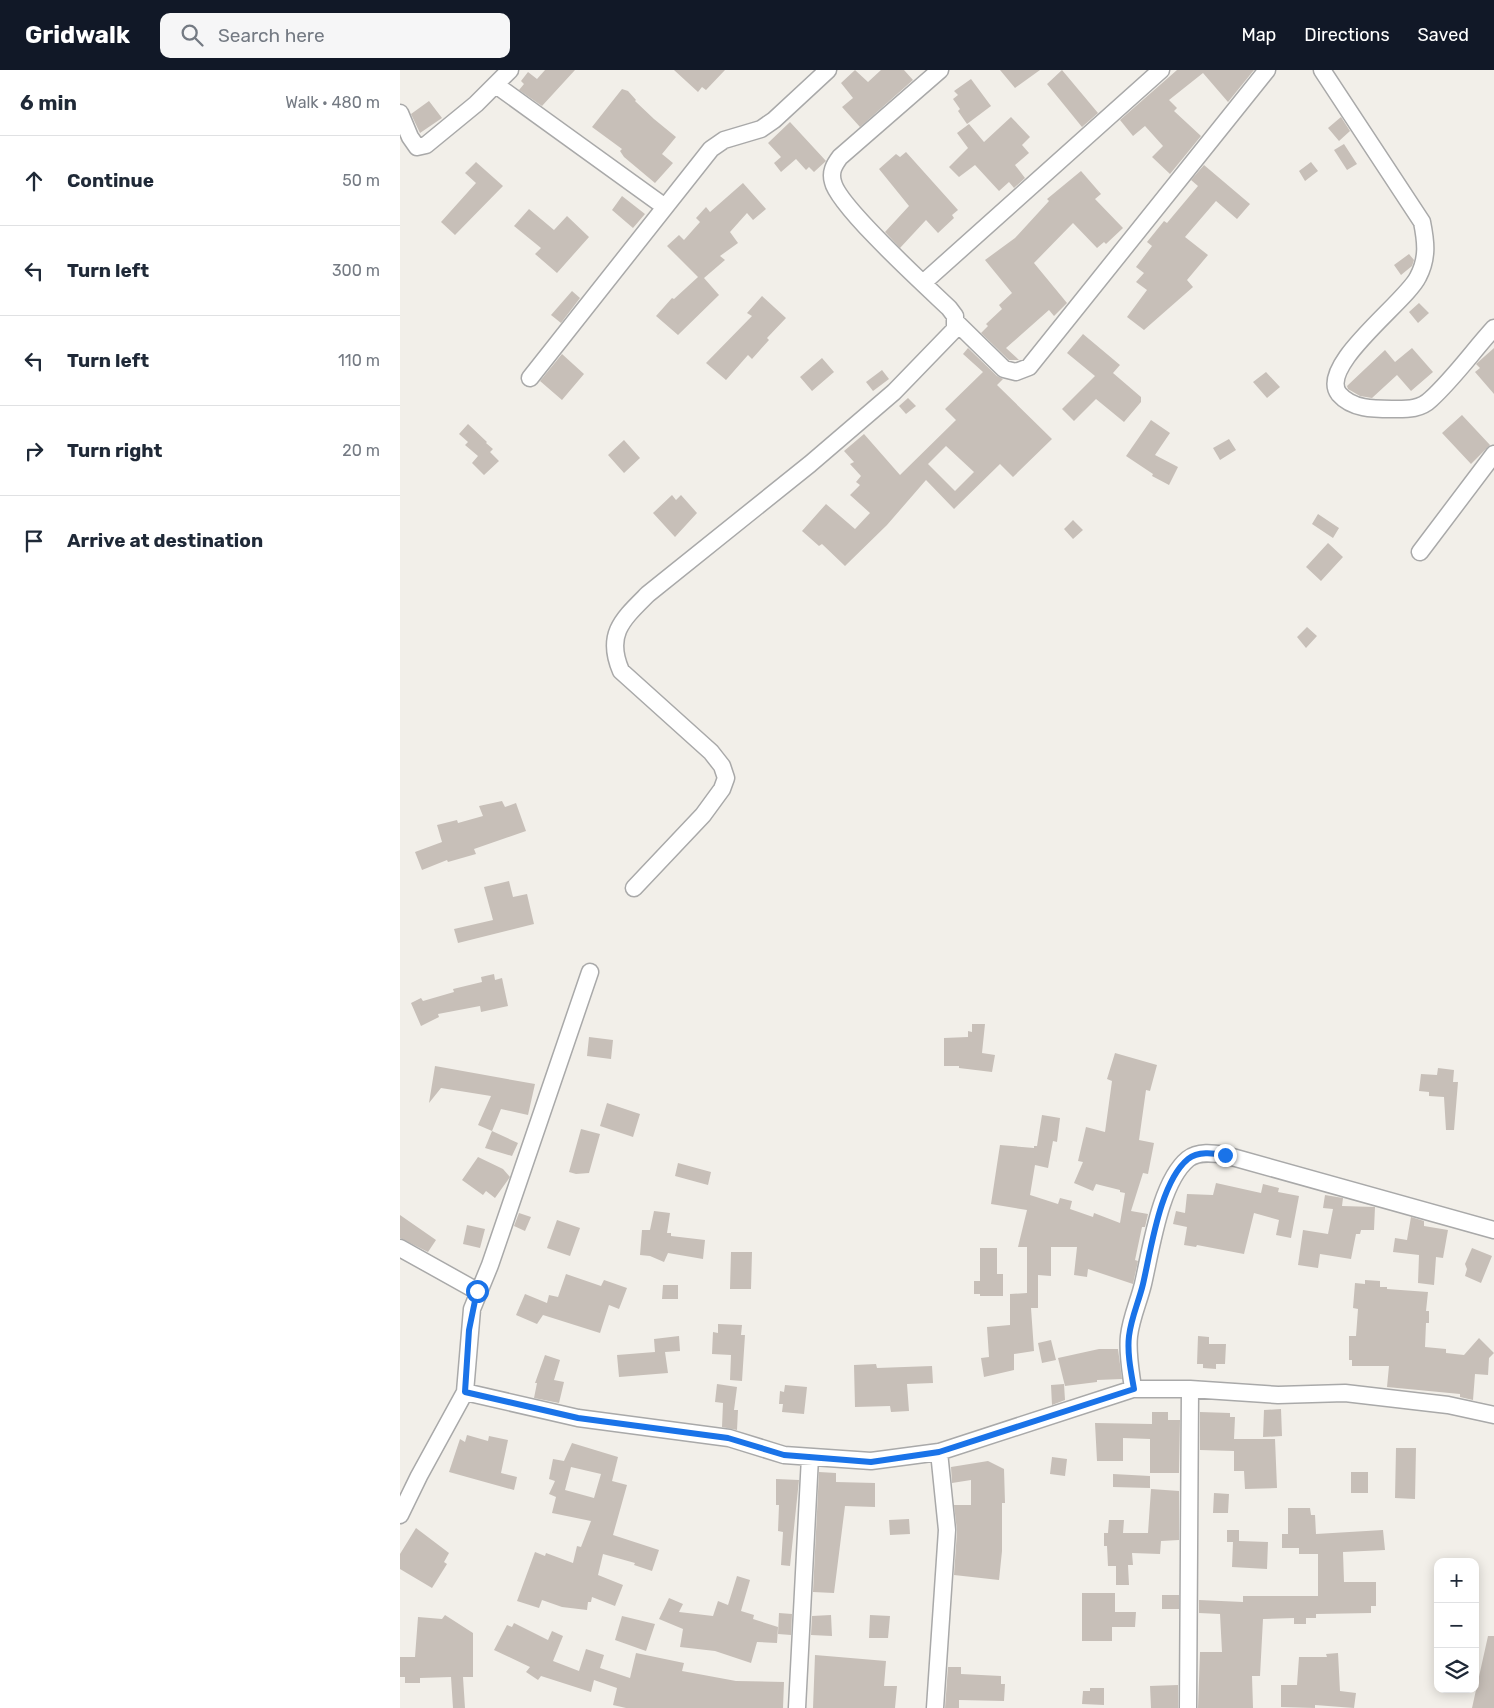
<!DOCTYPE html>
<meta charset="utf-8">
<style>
:root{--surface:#fff;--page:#f6f6f7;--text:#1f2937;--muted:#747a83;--line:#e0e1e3;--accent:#111827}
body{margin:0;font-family:Rubik,sans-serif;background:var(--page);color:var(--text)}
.controls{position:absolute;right:15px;bottom:15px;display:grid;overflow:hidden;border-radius:10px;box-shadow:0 2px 12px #0003}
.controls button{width:45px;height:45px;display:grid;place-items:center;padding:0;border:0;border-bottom:1px solid var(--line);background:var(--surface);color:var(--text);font:25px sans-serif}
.stop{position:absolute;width:15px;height:15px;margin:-11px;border:4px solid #1a73e8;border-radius:50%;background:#fff}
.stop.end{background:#1a73e8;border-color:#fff;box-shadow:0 1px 5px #0008}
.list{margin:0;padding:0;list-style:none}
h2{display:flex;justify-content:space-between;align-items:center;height:65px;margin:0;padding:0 20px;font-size:21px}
h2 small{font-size:16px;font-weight:400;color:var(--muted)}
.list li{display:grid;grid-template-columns:32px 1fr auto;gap:15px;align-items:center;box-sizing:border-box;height:90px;padding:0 20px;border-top:1px solid var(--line)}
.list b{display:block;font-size:19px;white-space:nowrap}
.list em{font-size:16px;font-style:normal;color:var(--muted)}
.icon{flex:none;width:28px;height:28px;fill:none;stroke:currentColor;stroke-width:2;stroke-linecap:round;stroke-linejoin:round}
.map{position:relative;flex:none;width:1094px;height:1638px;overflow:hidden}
header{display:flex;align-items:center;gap:30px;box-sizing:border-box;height:70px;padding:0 25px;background:var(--accent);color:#fff}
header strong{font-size:24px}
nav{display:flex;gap:28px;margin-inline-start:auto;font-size:18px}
.search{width:350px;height:45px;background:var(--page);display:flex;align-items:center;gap:12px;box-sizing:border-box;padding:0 18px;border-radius:10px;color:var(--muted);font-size:19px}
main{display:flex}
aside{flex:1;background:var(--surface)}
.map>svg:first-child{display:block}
</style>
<header>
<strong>Gridwalk</strong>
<div class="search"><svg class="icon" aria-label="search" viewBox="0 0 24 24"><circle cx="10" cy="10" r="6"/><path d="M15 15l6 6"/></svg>Search here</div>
<nav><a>Map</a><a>Directions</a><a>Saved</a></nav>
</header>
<main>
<aside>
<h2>6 min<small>Walk · 480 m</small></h2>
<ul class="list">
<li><svg class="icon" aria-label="ahead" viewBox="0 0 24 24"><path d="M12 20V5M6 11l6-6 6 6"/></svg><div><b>Continue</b></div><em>50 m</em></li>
<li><svg class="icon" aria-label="left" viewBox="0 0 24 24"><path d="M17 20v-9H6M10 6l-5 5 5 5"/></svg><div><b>Turn left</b></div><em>300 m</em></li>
<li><svg class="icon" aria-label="left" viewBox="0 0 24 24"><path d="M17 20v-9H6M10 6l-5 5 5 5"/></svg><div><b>Turn left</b></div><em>110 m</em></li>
<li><svg class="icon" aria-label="right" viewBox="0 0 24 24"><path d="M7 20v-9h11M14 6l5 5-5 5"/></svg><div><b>Turn right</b></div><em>20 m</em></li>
<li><svg class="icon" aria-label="arrive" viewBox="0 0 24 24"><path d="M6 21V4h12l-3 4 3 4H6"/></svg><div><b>Arrive at destination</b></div></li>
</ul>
</aside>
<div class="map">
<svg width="1094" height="1638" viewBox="0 0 1094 1638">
<rect width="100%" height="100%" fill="#f2efe9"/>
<path fill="#c7bfb8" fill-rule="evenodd" d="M145,0H175L142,36L119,20L124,14L121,11L128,2L137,9Z
M274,0H325L306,20L302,17L298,22Z
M455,0L468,12L481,0H504L513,10L460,57L442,37L453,28L441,13Z
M600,0H640L615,18Z
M662,0L698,43L682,57L647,14Z
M777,0H854L828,32L803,3L769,30L777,38L774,41L801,66L770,104L752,87L763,76L745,56L733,66L720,50Z
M571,9L591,36L567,54L558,41L560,39L553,29L558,25L554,21Z
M222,19L228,21L236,30L235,31L254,49L276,67L262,84L273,93L255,113L224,87L220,81L222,79L192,57Z
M29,31L42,48L20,63L11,44Z
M611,47L630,67L622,75L629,83L615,95L625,108L614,118L609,112L599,121L575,95L559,107L549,97L568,78L557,63L569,54L584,72Z
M941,47L950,61L939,71L928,58Z
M390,52L426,91L414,102L409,97L406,100L396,89L381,102L374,93L381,87L368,73Z
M944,74L957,94L947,100L934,80Z
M506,82L558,140L552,145L554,148L538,163L526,150L500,178L485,162L509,136L479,99L496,84L500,87Z
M76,92L103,116L55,165L41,152L76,113L65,103Z
M911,92L918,101L905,111L899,101Z
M804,95L850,134L837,149L816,131L785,167L808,185L787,210L793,217L744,260L727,247L747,220L736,212L744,203L736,197L752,176L747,172L764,151L767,153L798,116L791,110Z
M681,101L701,124L695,129L723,158L706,174L704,172L697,178L673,153L634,193L667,233L654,246L649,240L606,278L619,290H609L581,263L588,256L586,254L602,239L599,235L612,223L585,190L615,168L649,131L647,129Z
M343,113L366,139L353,150L347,143L330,162L338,173L320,186L325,190L304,208L319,225L278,265L256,246L272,228L274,229L298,207L267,176L279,165L284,170L300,152L296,148L306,137L310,142Z
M222,126L245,144L233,158L212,140Z
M129,139L154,160L167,146L189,167L157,203L135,184L141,178L114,156Z
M1009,184L1014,190L1012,196L1001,205L994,195Z
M172,221L180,228L161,253L151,245Z
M362,226L386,248L367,268L369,270L352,289L348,285L326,310L306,293L352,246L347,243Z
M1019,233L1029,243L1018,253L1009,242Z
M683,264L720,295L713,303L741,327V332L724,352L696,329L674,351L662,339L695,306L667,283Z
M568,278L597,306L603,309L597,315L652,369L613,407L600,394L554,439L526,410L487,455L445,496L422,474L419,476L402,461L426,434L455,459L470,443L450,425L460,415L456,412L461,406L450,394L454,392L444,381L464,364L500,405L556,350L545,339L583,302L563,284ZM546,376L574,402L555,421L528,394Z
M1012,278L1033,302L1011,321L997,305L972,328L960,326L948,319L947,316L985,280L995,292Z
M1094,278V324L1075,302L1080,298L1076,294Z
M162,284L184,304L162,330L140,311Z
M422,288L434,302L412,321L400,307Z
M482,300L489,309L473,321L466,312Z
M866,302L880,317L867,328L853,312Z
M508,328L516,336L506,344L499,336Z
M1062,345L1090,375L1071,394L1042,363Z
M751,350L770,363L755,385L778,397L769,415L752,406L753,404L726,386Z
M68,354L87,372L86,373L93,379L90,382L99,391L84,405L72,393L78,386L65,375L68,372L59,364Z
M829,369L836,380L820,390L813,378Z
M224,370L240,388L224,403L208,385Z
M272,425L276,430L281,425L297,443L275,467L253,443Z
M918,444L939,458L933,468L912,454Z
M673,450L683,460L673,469L664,459Z
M928,473L943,487L921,511L906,497Z
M907,557L917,566L906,578L897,567Z
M102,731L105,737L116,733L126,761L74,779L76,784L48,792L47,790L22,800L15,782L42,772L37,755L57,750L58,753L83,746L79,736Z
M109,811L113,827L127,824L134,854L58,873L54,859L93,850L84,817Z
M94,904L95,910L102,908L108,936L81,942L80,936L38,944L39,947L21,956L11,933L21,928L23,931L54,922L53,919L82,912L81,907Z
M572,954H585L582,983L595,985L592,1002L559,998V996H544V968L568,967V961L572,962Z
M189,967L213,970L211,989L187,986Z
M715,983L757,995L750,1021L746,1020L739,1070L754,1073L748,1104L743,1103L731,1141L748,1144L745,1157H742L735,1190L738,1191L733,1214L688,1199L687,1207L674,1205L677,1177H651V1206L638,1205V1238H631L634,1281L614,1284V1300L584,1307L581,1288L589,1287L587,1257L610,1255V1224L627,1223V1177H618L627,1140L591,1134L600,1075L634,1078V1076H637L642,1045L660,1048L657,1072L653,1071L648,1098L635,1095L630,1125L658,1134L660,1128L672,1131L670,1139L693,1147L694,1143L720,1153L725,1123L720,1122V1120L696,1114L693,1121L674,1113L683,1092L678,1091L686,1057L705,1062L712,1011L707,1009Z
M35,996L135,1014L128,1045L101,1039L92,1061L78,1055L91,1026L41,1018L29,1033Z
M1038,998L1054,1000L1053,1012H1058L1054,1060H1046L1044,1027L1029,1026V1022L1019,1021L1021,1004L1037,1005Z
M207,1033L240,1044L233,1067L200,1056Z
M181,1059L200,1064L189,1103L176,1104L169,1102Z
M92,1061L118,1073L112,1086L85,1078Z
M78,1087L103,1099L110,1107L95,1128L86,1121L83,1125L62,1110Z
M278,1093L311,1102L308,1115L275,1106Z
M816,1113L861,1123L863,1114L879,1118L878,1122L899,1126L891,1168L876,1165L879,1150L854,1143L844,1184L797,1175L796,1177L784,1175L787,1157L773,1154L776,1141L785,1143L787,1124L813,1125Z
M925,1125L943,1128L942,1136L975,1137L974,1160H961L960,1164H956L951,1189L920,1184L918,1198L898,1195L903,1160L928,1164L933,1139L923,1138Z
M254,1141L270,1143L267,1163H271V1166L305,1170L303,1189L268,1183L264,1192L250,1186L240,1185L242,1160H250Z
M119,1143L131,1147L125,1161L114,1156Z
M0,1145L36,1170L28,1182L0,1168Z
M1011,1147L1024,1151V1156L1048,1160L1043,1188L1036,1187L1034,1215L1018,1213L1019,1185L993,1182L995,1168L1007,1170Z
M157,1150L180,1158L170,1186L147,1178Z
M67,1155L85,1159L80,1178L63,1174Z
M580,1178H597V1204H603V1226H580V1224H574V1211H580Z
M1072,1178L1092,1186L1081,1213L1065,1206L1067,1199L1065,1194Z
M331,1182H352L351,1219H330Z
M166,1204L201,1216L204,1210L227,1218L219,1239L209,1235L200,1263L143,1245L137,1254L116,1245L125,1224L147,1233L149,1225L158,1227Z
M965,1210L980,1211V1217H987V1219L1028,1222L1026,1241H1029V1253H1026L1025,1277L1046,1279V1283L1064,1285L1079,1268L1094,1283L1089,1288L1088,1305L1075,1304L1073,1330L1060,1327V1324L987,1317L989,1296H952V1290H949V1266H956L958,1239L953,1238L955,1213L965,1214Z
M263,1215H278V1229H262Z
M318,1254L342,1255L341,1265H345L342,1311L330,1310L331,1285L312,1284L313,1262L318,1263Z
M279,1266L280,1281L265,1282L268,1303L219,1307L217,1285L255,1282L254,1269Z
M798,1266L809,1267V1274H826L825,1294H816V1299L803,1298V1294H797Z
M651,1270L656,1290L642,1293L638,1273Z
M699,1279H718L722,1309L697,1310V1312L665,1316L658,1288Z
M145,1285L160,1290L154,1310L164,1312L159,1333L134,1328L137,1313H135Z
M476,1294L477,1298L532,1296L533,1313L507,1314L509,1341L491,1342L490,1336L455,1337L454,1295Z
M317,1314L337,1317L334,1340H338L337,1360L322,1357L323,1333L315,1332Z
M664,1314L665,1330L652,1335L651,1315Z
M385,1315L407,1317L404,1344L382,1342L383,1334H379L380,1321L384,1322Z
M881,1339L882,1366L863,1367L864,1340Z
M752,1342H768V1350H780L779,1403H750V1369L723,1368V1391H697L695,1353L752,1354Z
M800,1342L830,1343V1347H835L834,1369H875L877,1418L845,1419L844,1401H834V1381L800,1380Z
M67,1365L88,1371L89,1366L108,1370L101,1403L117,1407L114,1420L49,1402L60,1369L65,1372Z
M172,1373L218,1387L212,1411L227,1415L213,1465L259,1480L252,1501L234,1495L235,1493L203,1484L198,1505L223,1515L215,1536L192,1527L191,1532H188L187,1540L162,1537L142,1530L139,1538L117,1531L135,1482L145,1486L146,1483L173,1493L177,1476L181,1477L191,1451L152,1443L156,1427L149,1424L155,1411L149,1409L153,1389L164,1391ZM171,1397L201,1404L194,1428L165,1420Z
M996,1378H1016L1015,1429L995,1428Z
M652,1387L667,1389L665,1406L650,1404Z
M588,1391L604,1399L605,1433H602V1481L599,1510L554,1505L557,1461L554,1435H571V1410L552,1413L551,1397Z
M419,1402L436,1403V1412L475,1413V1437L445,1436L434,1523L413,1522Z
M951,1402H968V1423H951Z
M713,1404L750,1406V1418L713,1417Z
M376,1409L399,1410L390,1496L381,1495L383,1462L378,1461L379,1435H376Z
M751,1419L779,1421V1470L761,1471L760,1484L732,1483L733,1495H728L729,1515H716V1496H708L707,1476H704V1463H708L709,1450H724L723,1463H748Z
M814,1423L829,1424L828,1443H813Z
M888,1438H910L911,1445H915L916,1464L983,1460L985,1480L943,1482L944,1512H976V1536H971V1543L916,1544V1548H906V1554H894V1548L863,1549L860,1606H852L853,1638H798L800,1582H822L820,1544L799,1543V1530L843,1532V1526H918V1484H899V1478H882V1464H888Z
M509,1449L510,1464L490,1465L489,1450Z
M16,1458L49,1483L44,1492L47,1494L32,1518L0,1499V1484Z
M827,1460H839V1471L868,1472L867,1499L832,1497L833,1472H827Z
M337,1506L350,1510L341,1541L354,1545L353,1549L378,1557L377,1573L357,1572L351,1593L315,1581L280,1577L283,1559L259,1549L269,1528L283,1534L279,1542L313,1546L318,1531L328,1535Z
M682,1523H715V1542H736L735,1557H712V1571H682Z
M762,1525H779V1539H762Z
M379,1543L392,1544L391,1565L378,1564Z
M45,1545L73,1563V1607H63L65,1638H53L51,1607L20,1608V1613H5V1607H0V1587H15L18,1547L42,1549Z
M431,1545L432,1566L411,1565L412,1546Z
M470,1545L490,1546L488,1568H469Z
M222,1546L255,1554L246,1581L215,1570Z
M114,1553L148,1570L152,1561L163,1566L153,1591L179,1601L186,1579L204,1585L200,1598L230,1608L236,1583L284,1593L282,1601L336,1611L384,1612L383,1638H226L213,1635L217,1618L194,1610L191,1622L141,1606L138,1610L126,1602L130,1597L94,1580L107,1555L112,1557Z
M1088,1566H1094V1638H1072Z
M938,1583L940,1621L956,1623L954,1638L915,1635V1638L881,1637V1615H897L899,1587H927L926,1584Z
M415,1585L486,1591L484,1616H497L495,1638H413Z
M548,1597H561V1604L601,1606V1614H605L604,1631L559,1630V1638H545Z
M778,1615V1638H751L750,1616Z
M690,1618H704V1635L682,1634L683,1621H690Z"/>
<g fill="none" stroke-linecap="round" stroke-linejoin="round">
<defs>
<path id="street" d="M922,0L1022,152C1026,172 1028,188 1018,207C1006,232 917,296 939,324C952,339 973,339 992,339C1006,339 1020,340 1031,329C1054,308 1073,281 1094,258
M96,15L265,137
M0,43L10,67L17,77L26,75L76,34L110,0
M523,213L761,0
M557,253L604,299L616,302L629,297L867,0
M130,308L311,79L324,70L361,59L374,50L428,0
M1020,482L1094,384
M234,818L303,745L322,719L326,708L322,696L311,682L221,601C205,564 223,549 248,524L410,394L494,322L555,259V246L549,238C527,217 438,136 433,112C430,102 434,95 440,87L540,0
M0,1178L77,1221
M733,1319C731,1302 727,1283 729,1266C731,1248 739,1231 743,1214C751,1180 760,1112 788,1089C798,1081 813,1083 825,1085L1094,1160
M65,1322L178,1348L329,1368L384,1385L471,1391L539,1382L733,1319H790L878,1325L945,1323L1048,1335L1094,1345
M0,1445L19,1406L65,1322L72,1239L90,1195L190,902
M397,1638L410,1387
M535,1638L547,1460L539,1382
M788,1638L790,1319"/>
</defs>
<use href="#street" stroke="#a9a9a9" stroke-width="19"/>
<use href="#street" stroke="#fff" stroke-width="16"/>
</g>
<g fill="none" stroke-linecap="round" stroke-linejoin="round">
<path stroke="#1a73e8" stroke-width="6" d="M77,1221L69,1260L65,1322L178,1348L328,1368L384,1385L471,1392L539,1382L734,1319C731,1302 727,1283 729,1266C731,1248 739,1231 743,1214C751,1180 760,1112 788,1089C798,1081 813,1083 825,1085"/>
</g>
</svg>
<div class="controls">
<button>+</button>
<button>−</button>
<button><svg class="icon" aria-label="layers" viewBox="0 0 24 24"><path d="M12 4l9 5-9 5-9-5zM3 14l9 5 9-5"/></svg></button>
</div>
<div class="stop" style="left:77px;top:1221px"></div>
<div class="stop end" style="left:825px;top:1085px"></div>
</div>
</main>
